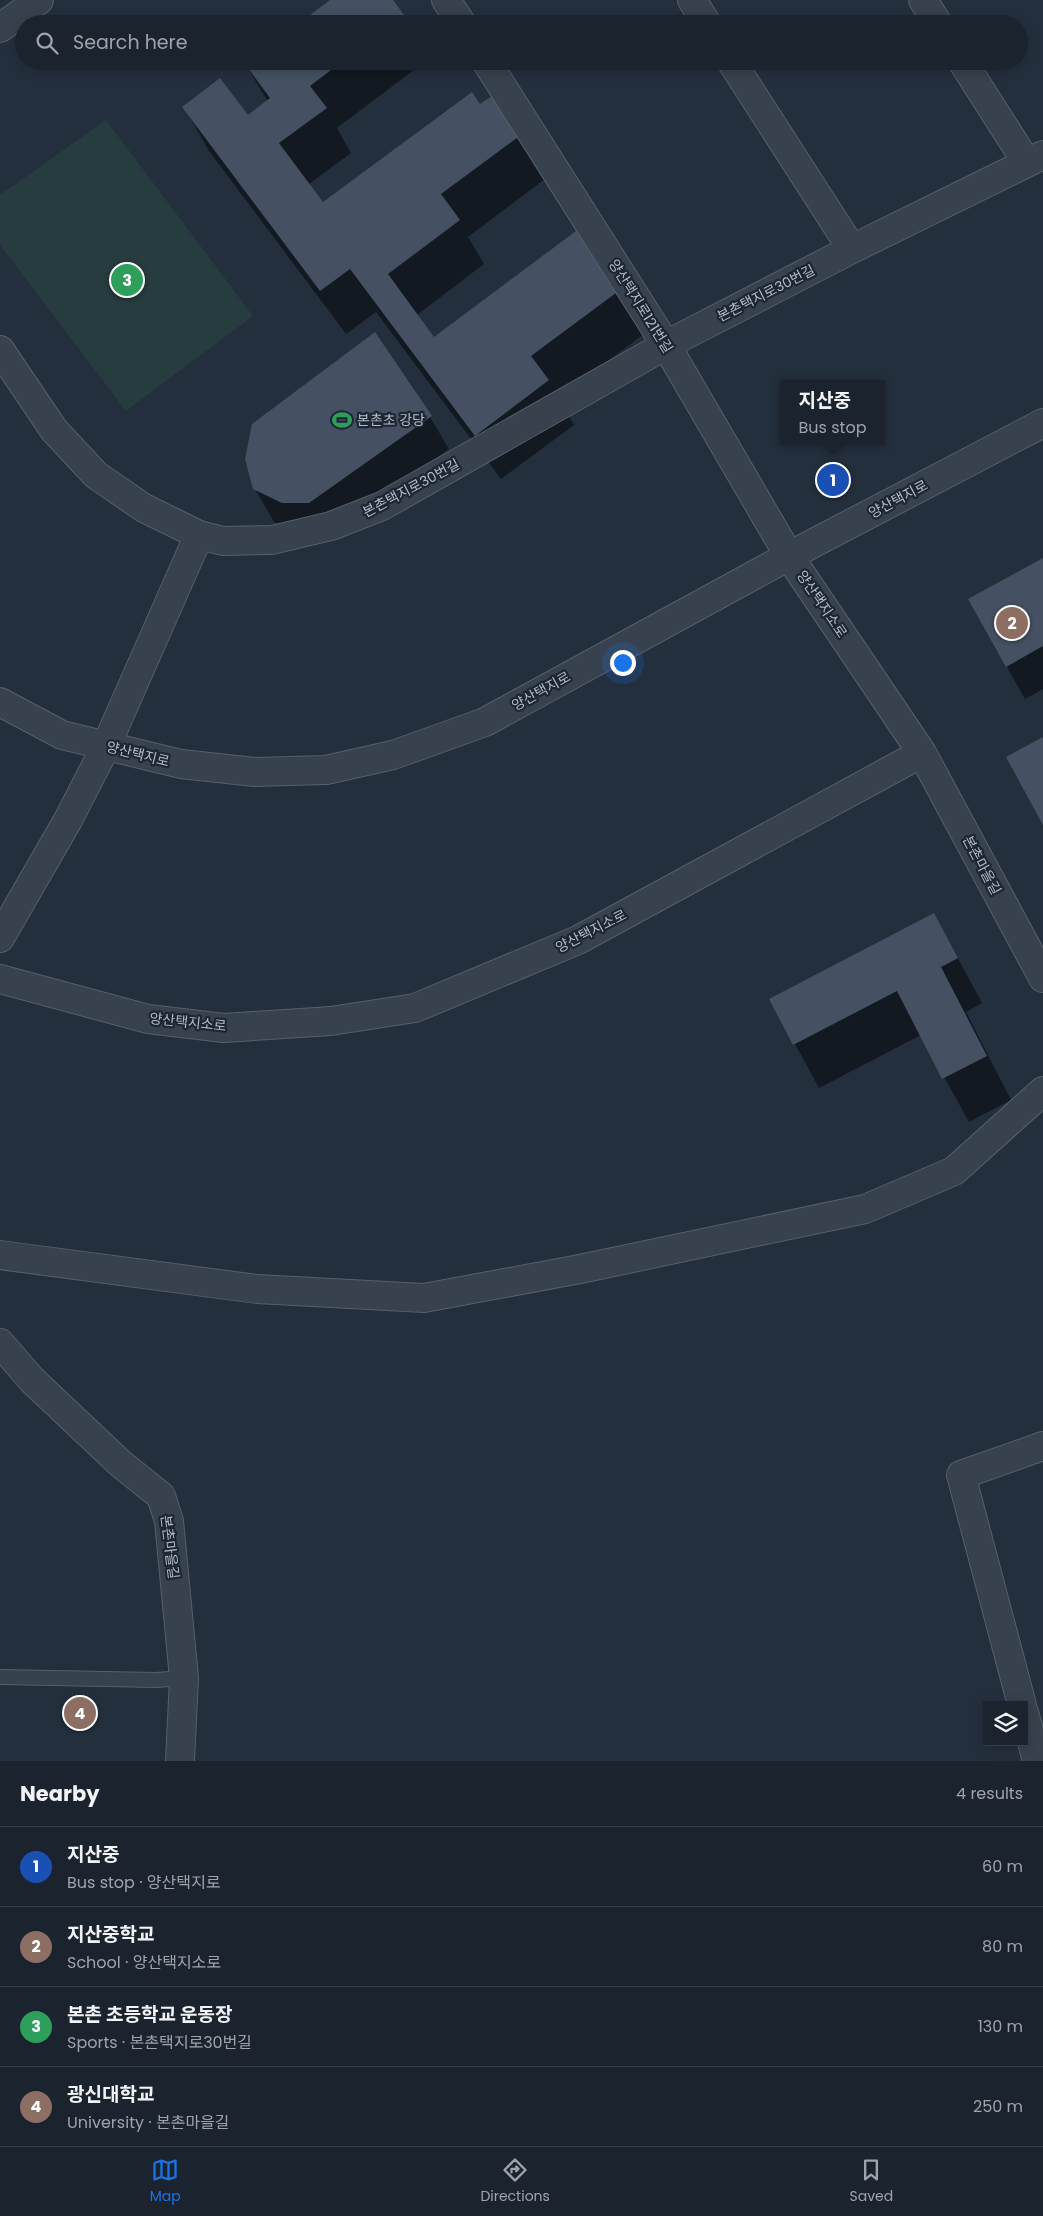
<!DOCTYPE html>
<meta charset="utf-8">
<style>
:root{--surface:#1b232e;--page:#242b36;--text:#f1f3f6;--muted:#a0a4aa;--line:#39404a;--accent:#1a73e8}
body{margin:0;font-family:Poppins,"Noto Sans KR",sans-serif;background:var(--page);color:var(--text)}
.controls{position:absolute;right:15px;bottom:15px;display:grid;overflow:hidden;border-radius:0px;box-shadow:0 2px 12px #0003}
.controls button{width:45px;height:45px;display:grid;place-items:center;padding:0;border:0;border-bottom:1px solid var(--line);background:var(--surface);color:var(--text);font:25px sans-serif}
.you{position:absolute;left:622px;top:662px;width:18px;height:18px;margin:-12px;border:4px solid #fff;border-radius:50%;background:#1a73e8;box-shadow:0 0 0 8px #1a73e833}
.badge{display:grid;place-items:center;width:32px;height:32px;border-radius:50%;background:var(--accent);color:#fff;font-size:16px;font-weight:700}
.pin{position:absolute;translate:-50% -50%;border:2px solid #fff;box-shadow:0 1px 5px #0006}
.popup{position:absolute;left:780px;top:380px;width:105px;height:65px;box-sizing:border-box;display:grid;place-content:center;border-radius:0px;background:var(--surface);filter:drop-shadow(0 1px 4px #0005);font-size:16px;white-space:nowrap;color:var(--muted)}
.popup b{font-size:19px;color:var(--text)}
.popup::after{content:'';position:absolute;left:50%;top:100%;margin-left:-10px;border:10px solid transparent;border-top-color:var(--surface)}
.list{margin:0;padding:0;list-style:none}
h2{display:flex;justify-content:space-between;align-items:center;height:65px;margin:0;padding:0 20px;font-size:21px}
h2 small{font-size:16px;font-weight:400;color:var(--muted)}
.list li{display:grid;grid-template-columns:32px 1fr auto;gap:15px;align-items:center;box-sizing:border-box;height:80px;padding:0 20px;border-top:1px solid var(--line)}
.list b{display:block;font-size:19px;white-space:nowrap}
.list p{margin:0;font-size:16px;white-space:nowrap;color:var(--muted)}
.list em{font-size:16px;font-style:normal;color:var(--muted)}
.icon{flex:none;width:28px;height:28px;fill:none;stroke:currentColor;stroke-width:2;stroke-linecap:round;stroke-linejoin:round}
.map{position:relative;flex:none;width:1043px;height:1761px;overflow:hidden}
.search{position:absolute;background:var(--surface);box-shadow:0 2px 12px #0003;left:15px;right:15px;top:15px;height:55px;display:flex;align-items:center;gap:12px;box-sizing:border-box;padding:0 18px;border-radius:28px;color:var(--muted);font-size:19px}
.sheet{height:385px;background:var(--surface)}
nav{display:flex;justify-content:space-around;align-items:center;box-sizing:border-box;height:70px;border-top:1px solid var(--line);background:var(--surface);font-size:14px;color:var(--muted)}
nav a{display:grid;justify-items:center;gap:2px}
nav .on{color:var(--accent)}
.map>svg:first-child{display:block}
</style>
<div class="map">
<svg width="1043" height="1761" viewBox="0 0 1043 1761">
<rect width="100%" height="100%" fill="#242f3e"/>
<path fill="#263c3f" d="M106,120L253,316L126,411L0,245V195Z"/>
<path fill="#0007" d="M332,0H391L408,24H300Z
M251,61H426L337,128L351,153L309,184L323,204L480,106L520,136L545,179L468,237L484,264L417,315L434,339L619,290L644,334L558,398L574,425L501,479L376,312L346,334L209,151L184,107L247,117L268,102L246,65Z
M430,417L449,449L328,536L301,535L274,522L255,489Z
M1043,559V689L1025,699L1007,667Z
M934,914L982,1003L966,1012L1011,1100L969,1122L921,1035L819,1088L771,1000Z"/>
<path fill="#455162" d="M330,0H393L404,15L392,24H298Z
M249,61H343L310,86L327,108L279,143L323,202L472,92L480,104L492,96L521,135L441,194L460,220L388,274L434,337L576,231L620,290L531,356L549,380L475,436L350,269L320,291L182,107L220,78L248,115L270,98L245,64Z
M375,332L432,416L309,503H282L253,489L245,459L252,424Z
M1043,558V646L1006,667L968,599Z
M1043,737V825L1006,757Z
M934,913L958,958L941,967L987,1056L942,1079L897,991L793,1045L769,999Z"/>
<g fill="none" stroke-linecap="round" stroke-linejoin="round">
<defs>
<path id="service" d="M0,1677L156,1680L184,1678"/>
<path id="minor" d="M446,0L462,24
M692,0L707,24
M923,0L938,24
M0,28L39,0
M731,61L852,249
M962,61L1027,163
M0,350L54,430L96,475L144,508L199,535L223,541L272,540L331,526L382,506L666,345L852,249L1043,155
M922,753L1043,978
M0,938L68,820L106,746L199,535
M0,979L148,1019L224,1028L331,1021L415,1008L578,940L922,753L789,556L666,345L486,61
M0,1255L257,1289L424,1298L580,1269L865,1209L954,1171L1043,1091
M0,1343L32,1380L121,1464L161,1496L169,1521L184,1678L180,1761
M1022,1705L961,1475L1043,1446
M1024,1712L1037,1761"/>
<path id="tertiary" d="M0,702L62,735L181,764L255,772L326,770L393,755L485,722L789,556L1043,423"/>
</defs>
<use href="#service" stroke="#565f6c" stroke-width="16"/>
<use href="#minor" stroke="#565f6c" stroke-width="30"/>
<use href="#tertiary" stroke="#565f6c" stroke-width="30"/>
<use href="#service" stroke="#38414e" stroke-width="14"/>
<use href="#minor" stroke="#38414e" stroke-width="28"/>
<use href="#tertiary" stroke="#38414e" stroke-width="28"/>
</g>
<defs>
<symbol id="stadium-bare" viewBox="-9 -9 18 18"><path d="M0-5a6.5 5 0 1 0 0 10a6.5 5 0 1 0 0-10ZM-3.5-1.8h7v3.6h-7Z" fill="#2e9e5b" stroke="#1d2633" stroke-width="2.5" paint-order="stroke"/></symbol>
</defs>
<g fill-rule="evenodd">
<use href="#stadium-bare" x="328" y="406" width="28" height="28"/>
</g>
<g text-anchor="middle" stroke-width="4.5" stroke-linejoin="round" paint-order="stroke">
<g font-size="14" fill="#b4bcc9" stroke="#1d2633">
<text transform="translate(766 293) rotate(-27)" y="5">본촌택지로30번길</text>
<text transform="translate(641 306) rotate(58)" y="5">양산택지로121번길</text>
<text transform="translate(411 488) rotate(-28)" y="5">본촌택지로30번길</text>
<text transform="translate(898 499) rotate(-28)" y="5">양산택지로</text>
<text transform="translate(822 604) rotate(56)" y="5">양산택지소로</text>
<text transform="translate(541 691) rotate(-29)" y="5">양산택지로</text>
<text transform="translate(138 754) rotate(14)" y="5">양산택지로</text>
<text transform="translate(982 865) rotate(62)" y="5">본촌마을길</text>
<text transform="translate(591 931) rotate(-27)" y="5">양산택지소로</text>
<text transform="translate(188 1022) rotate(6)" y="5">양산택지소로</text>
<text transform="translate(170 1547) rotate(83)" y="5">본촌마을길</text>
</g>
<g font-size="14" fill="#b4bcc9" stroke="#1d2633" text-anchor="start">
<text x="357" y="425">본촌초 강당</text>
</g>
</g>
</svg>
<div class="controls">
<button><svg class="icon" aria-label="layers" viewBox="0 0 24 24"><path d="M12 4l9 5-9 5-9-5zM3 14l9 5 9-5"/></svg></button>
</div>
<div class="you"></div>
<div class="pin badge" style="left:833px;top:480px;background:#1a4fb4">1</div>
<div class="popup"><b>지산중</b>Bus stop</div>
<div class="pin badge" style="left:1012px;top:623px;background:#8d6e63">2</div>
<div class="pin badge" style="left:127px;top:280px;background:#2e9e5b">3</div>
<div class="pin badge" style="left:80px;top:1713px;background:#8d6e63">4</div>
<div class="search"><svg class="icon" aria-label="search" viewBox="0 0 24 24"><circle cx="10" cy="10" r="6"/><path d="M15 15l6 6"/></svg>Search here</div>
</div>
<section class="sheet">
<h2>Nearby<small>4 results</small></h2>
<ul class="list">
<li><span class="badge" style="background:#1a4fb4">1</span><div><b>지산중</b><p>Bus stop · 양산택지로</p></div><em>60 m</em></li>
<li><span class="badge" style="background:#8d6e63">2</span><div><b>지산중학교</b><p>School · 양산택지소로</p></div><em>80 m</em></li>
<li><span class="badge" style="background:#2e9e5b">3</span><div><b>본촌 초등학교 운동장</b><p>Sports · 본촌택지로30번길</p></div><em>130 m</em></li>
<li><span class="badge" style="background:#8d6e63">4</span><div><b>광신대학교</b><p>University · 본촌마을길</p></div><em>250 m</em></li>
</ul>
</section>
<nav>
<a class="on"><svg class="icon" aria-label="map" viewBox="0 0 24 24"><path d="M3 6l6-2 6 2 6-2v14l-6 2-6-2-6 2zM9 4v14M15 6v14"/></svg>Map</a>
<a><svg class="icon" aria-label="directions" viewBox="0 0 24 24"><path d="M12 3l9 9-9 9-9-9zM9 14v-3h6M13 9l2 2-2 2"/></svg>Directions</a>
<a><svg class="icon" aria-label="saved" viewBox="0 0 24 24"><path d="M7 4h10v16l-5-4-5 4z"/></svg>Saved</a>
</nav>
